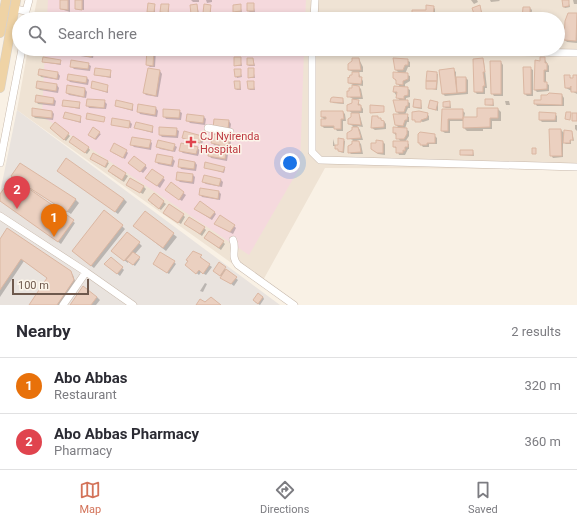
<!DOCTYPE html>
<style>
:root{--surface:#fff;--page:#f2f2f3;--text:#2b2b33;--muted:#7c7c81;--line:#e1e1e2;--accent:#d37359}
body{margin:0;font-family:Roboto,sans-serif;background:var(--page);color:var(--text)}
.scale{position:absolute;left:12px;bottom:10px;width:77px;box-sizing:border-box;padding-left:4px;border:2px solid #6e594d;border-top:0;font-size:11px;line-height:14px;white-space:nowrap;color:#6e594d;-webkit-text-stroke:3px #fcf5ea;paint-order:stroke}
.you{position:absolute;left:290px;top:163px;width:14px;height:14px;margin:-10px;border:3px solid #fff;border-radius:50%;background:#1a73e8;box-shadow:0 0 0 6px #1a73e833}
.badge{display:grid;place-items:center;width:26px;height:26px;border-radius:50%;background:var(--accent);color:#fff;font-size:13px;font-weight:700}
.pin{position:absolute;translate:-50% -33px;filter:drop-shadow(0 1px 2px #0008)}
.pin::after{content:'';position:absolute;top:21px;width:14px;height:12px;background:inherit;clip-path:polygon(0 0,100% 0,50% 100%)}
.list{margin:0;padding:0;list-style:none}
h2{display:flex;justify-content:space-between;align-items:center;height:52px;margin:0;padding:0 16px;font-size:17px}
h2 small{font-size:13px;font-weight:400;color:var(--muted)}
.list li{display:grid;grid-template-columns:26px 1fr auto;gap:12px;align-items:center;box-sizing:border-box;height:56px;padding:0 16px;border-top:1px solid var(--line)}
.list b{display:block;font-size:15px;white-space:nowrap}
.list p{margin:0;font-size:13px;white-space:nowrap;color:var(--muted)}
.list em{font-size:13px;font-style:normal;color:var(--muted)}
.icon{flex:none;width:22px;height:22px;fill:none;stroke:currentColor;stroke-width:2;stroke-linecap:round;stroke-linejoin:round}
.map{position:relative;flex:none;width:577px;height:305px;overflow:hidden}
.search{position:absolute;background:var(--surface);box-shadow:0 2px 6px #0003;left:12px;right:12px;top:12px;height:44px;display:flex;align-items:center;gap:10px;box-sizing:border-box;padding:0 14px;border-radius:22px;color:var(--muted);font-size:15px}
.sheet{height:164px;background:var(--surface)}
nav{display:flex;justify-content:space-around;align-items:center;box-sizing:border-box;height:56px;border-top:1px solid var(--line);background:var(--surface);font-size:11px;color:var(--muted)}
nav a{display:grid;justify-items:center;gap:2px}
nav .on{color:var(--accent)}
.map>svg:first-child{display:block}
</style>
<div class="map">
<svg width="577" height="305" viewBox="0 0 577 305">
<rect width="100%" height="100%" fill="#f9f1e5"/>
<path fill="#efe3d4" d="M37,0H577V169L325,168L261,284L17,110L28,49H558V19H33Z"/>
<path fill="#e9e3de" d="M17,110L280,305H0V193Z"/>
<path fill="#f5d9dd" d="M48,0H306L305,19H47Z
M45,49H304L300,167L249,255L42,116Z"/>
<path fill="#0003" d="M62,0H70V12L61,9Z
M76,0H84V10L76,9Z
M191,0H199V2H193Z
M206,0H212V2L207,3Z
M471,0H477L478,2L474,4Z
M490,0H499L500,1L491,2Z
M568,0L570,7L565,8L564,7Z
M573,0H577V4H574Z
M253,4L255,12H250L248,11Z
M155,5V13H150L148,11Z
M168,5L169,14L163,13L161,12Z
M197,5L199,14L193,15L192,13Z
M210,5L211,14H206L204,13Z
M240,5L242,12H235L234,11Z
M433,6L435,9V19H413Z
M479,6L484,16L487,15L490,19H474L476,18Z
M530,8L532,10L531,19H523Z
M571,14H577V43L567,42L565,40Z
M248,17H254L255,19H248Z
M46,49H64L63,54Z
M72,49L92,50L94,52L93,58L74,55L72,53Z
M148,49H156L155,67H150L147,65Z
M233,49H242L241,55L234,54Z
M240,58L242,66H237L235,65Z
M544,58L549,66V72H546V83L549,85V91L537,92L535,90L536,61L541,62Z
M253,59L255,66H249L248,65Z
M359,59L363,67V72H358L363,81V86L357,85L361,89L363,99H356L363,109V113H357L360,116L363,127L357,126L360,130L363,140H357L361,144L363,154H351L349,152L353,140L348,138L353,130V126L349,124V119L352,117V113L348,110L352,103L353,99L348,96L353,89V85L349,83V78L353,75V72L349,70Z
M482,59L484,62L487,88H485V94H477L475,92Z
M407,60L410,62V67H408L405,74L410,76V81L405,84V87L410,90V97L406,98V101L410,103V108H408L405,115L409,117V122H407L405,129L409,131V136L405,142L409,144V149H408L405,155H399L397,149L394,147L401,142L394,133L399,128L396,125L400,115L397,112L400,101L394,92L400,87L394,78L400,74L396,70Z
M60,61L61,65L43,62Z
M501,62L503,65V96H494L492,93Z
M88,64L91,66L90,71L74,69L71,66Z
M524,68H530L533,70V96H527L525,94Z
M253,69L255,78H250L249,77Z
M453,69L456,72V78H466L468,80V94L445,96L443,94Z
M240,70L242,77L237,78L236,76Z
M111,71V78L95,75Z
M160,71L162,74L158,97L146,95L144,93Z
M428,72L438,74L437,90L427,88Z
M58,73L60,76L59,80L41,77L39,74Z
M569,76L572,79L577,76V94L566,88Z
M87,78L89,80L88,85L70,82L68,80Z
M240,82L241,90H237L236,89Z
M253,82L255,90H250L249,89Z
M57,85L59,88L58,93L40,90L37,88Z
M68,86L85,89L87,92L86,98L69,95L67,93Z
M108,86V93L92,88Z
M562,95L564,98V106H537L535,103Z
M37,96L54,99L56,101L55,106L38,104L36,101Z
M331,99H343L344,104L333,103Z
M493,100L494,106L486,105Z
M104,101L107,104L106,109L89,108L87,105Z
M421,101L422,109L415,108L414,107Z
M505,101H509L510,105H506Z
M450,102L451,108H446L444,107Z
M79,103L80,109L63,106Z
M438,103V111L429,108Z
M133,105V111L116,106Z
M156,108L158,111L157,117L140,114L138,111Z
M478,109H498L501,112V121H492V129H483V131H467L464,128V121H450V133H445L442,131L443,110H462L465,113L464,118H478Z
M52,111L54,114L53,120L35,118L33,116Z
M179,111L182,113L181,120L166,119L164,116Z
M343,112L345,114L346,121H343V131H337L335,128H324L322,126L325,120L322,117Z
M427,114L429,116V120L423,122L413,119Z
M555,114L557,116V122H542L540,120Z
M81,117V123L64,118Z
M204,117L206,119L205,125L190,123L188,121Z
M373,117L384,121L386,124V129L375,130L372,128Z
M113,119L130,122L132,124L131,128L113,124V126Z
M229,121L231,124L230,131L217,130Z
M575,125H577V131L575,129Z
M153,127V133L135,128Z
M176,129L179,131L178,138L162,137L160,135Z
M561,130L565,134L572,132L574,141L571,140V144H566L563,142V157L553,158L551,155Z
M54,131L68,134L70,136L66,141Z
M99,133L101,134L96,140L90,136Z
M434,135L437,138V144H429V147H423L419,142Z
M202,137L204,139L202,144L184,138Z
M229,139L231,141L230,148L214,145L212,142Z
M333,139L335,146H339L343,140L345,141L344,153L340,152L336,146H333Z
M150,141L152,143L151,150L134,147L132,145Z
M383,142L385,144V155L378,154L372,149V144Z
M73,144L88,147L90,150L87,154Z
M174,145L177,147L175,152L160,149L157,146Z
M197,148L200,150L198,156L183,153L180,151Z
M126,151L128,153L125,159L113,153Z
M473,151L474,156L461,155Z
M226,152L228,154L227,161L211,158L209,155Z
M93,154L109,163L106,168L92,160Z
M172,158L175,161L173,167L158,164L156,161Z
M195,162L197,165L196,171L181,169L179,166Z
M132,165H145L147,168L143,173Z
M113,166L128,176L124,182L112,174Z
M205,167H224L225,169L224,173Z
M58,171L124,199L127,202L118,214Z
M193,175L195,177L194,184L180,182L177,180Z
M14,177L75,199L79,203L71,214L29,187L28,189L75,223L61,244L0,200V196Z
M163,178L165,180L160,188L149,180Z
M221,180L223,182L222,187L206,184L203,182Z
M171,184L186,195L182,201L169,192Z
M127,185L144,187L146,189L143,194Z
M201,189L219,192L221,194L220,200L202,197L200,194Z
M154,194L166,204L161,210L151,203Z
M198,211L214,212L216,214L212,220Z
M145,212L177,237L166,251L138,229Z
M167,215H183L185,217L181,224Z
M186,224L204,228L206,230L202,236Z
M122,226L125,229L94,268L76,254Z
M218,226H234L236,228L233,234Z
M205,238L223,242L225,244L221,250Z
M0,241L70,272L73,275L76,284L62,305H30L48,278L24,261L0,297Z
M139,243L142,246L135,254L140,259L135,266L128,261V263L116,254Z
M193,252L201,256L202,260L212,267L206,275L201,272L199,275L187,265Z
M174,262L176,264L169,274L156,266Z
M219,264L238,280L234,286L215,272Z
M108,266L122,268L124,270L120,276Z
M205,283L207,284L203,292L200,291Z
M97,297L100,300L96,305H71Z
M263,297L264,299L260,305L255,302Z"/>
<path fill="#ebd0c0" stroke="#dbb7a2" d="M60,0H68V10L60,9Z
M75,0H82V10L75,9Z
M562,0H569V6L563,7Z
M148,3L155,4L154,12H147Z
M247,3H254V11H247Z
M161,4H169L168,13L160,12Z
M197,4L198,13L191,14L190,5Z
M204,4L211,5L210,14L203,13Z
M241,4V11L233,12V5Z
M426,5L434,6L433,19H412V10H426Z
M480,5L482,15L488,14L489,19H472L475,17L472,8Z
M523,7H530V19H522Z
M568,13H577L576,41L564,40L565,21Z
M233,15H240V19H233Z
M45,49H63L62,53Z
M71,49H93L91,57L71,53Z
M147,49H154L153,66L146,65Z
M232,49H241V54L232,53Z
M248,49H254V54H248Z
M43,57L61,60L60,64L42,62Z
M234,57H241V65L234,66Z
M540,57H545V63H547V70H544V82H547V89L534,90L535,60L540,61Z
M247,58H253L254,65H247Z
M352,58H359L361,70H348V64L352,61Z
M393,58L408,59V65H405L403,70H395Z
M483,58L485,72H483L485,86H483V92H474L473,59Z
M71,60L89,63L88,69L70,67Z
M490,61H501V94H491Z
M523,67H531V94H524Z
M95,68L111,70L110,77L94,75Z
M148,68L160,70L156,96L143,93Z
M248,68H254V77L248,78Z
M454,68L457,93L442,94L439,70Z
M39,69L58,72L57,79L38,75Z
M234,69H241V76L235,77Z
M427,71L437,72V81H426Z
M352,72H359V77H362L361,84L348,83V77L349,78L350,75H352Z
M393,72L408,73V79L403,81V85L396,84V80L393,78Z
M68,74L87,77L86,83L67,80Z
M564,75H570V78H573V75H577V92H571V86L570,88H565Z
M456,77H466V92L457,93Z
M37,81L57,84L56,91L36,88Z
M92,81L108,85L107,92L91,88Z
M234,81H240V89H235Z
M247,81H254V89H248Z
M426,81H437L436,89H426Z
M67,85L85,88L84,97L66,93Z
M352,85L359,86L361,97H347V91H349V88H352Z
M394,86L408,87V95L404,96V99L396,98L397,92H393Z
M549,93L562,94V105L534,104V100H541V95H547Z
M36,95L54,98L53,104L35,102Z
M333,97L343,98V103L330,102L331,98Z
M87,99L105,100L104,108L86,106Z
M352,99L359,100L358,105H361V111H347V105L352,103Z
M414,99L421,100V108L413,107Z
M485,99H493V105H485Z
M63,100L80,102L79,108L62,106Z
M116,100L133,104L132,110L115,106Z
M393,100H408V106H406L404,112H396Z
M430,100L438,102L436,110L428,108Z
M450,101V107H443V102Z
M138,104L156,107L155,115L137,112Z
M370,105L384,106V112L370,113Z
M32,108L52,111V118L32,116Z
M477,108H498V118H490V127L463,128V117H477Z
M163,109L180,110L179,118L163,117Z
M442,109H463V119H448V131H441Z
M321,111H343L344,119H341V129H334V126H321V119H326V117H321Z
M419,111L428,113L427,118L421,120V122H415V120H412V112Z
M65,112L81,116L80,122L63,118Z
M539,112L556,113L555,120H539Z
M566,112H571L570,120L565,119Z
M87,113L105,117L104,122L86,119Z
M351,113H359L361,125L348,124V119L351,117Z
M572,113H577V121H572Z
M187,114L204,116L203,123L186,121Z
M393,114H408L407,120H405L403,126L395,125Z
M372,116H378V118H381V120L384,121V127L371,128Z
M112,118L130,121L129,128L111,125Z
M214,119L229,120L228,129L213,128Z
M55,122L69,133L64,140L50,128Z
M136,122L153,126L152,132L134,128Z
M93,127L100,132L95,139L88,135Z
M159,127L177,128L176,136L159,135Z
M352,127H358L361,138L347,139V133L352,130Z
M393,127L407,128V134L404,139H396V133H393Z
M549,129H561L562,156H550Z
M564,130L572,131L573,140H570V143H563Z
M184,131L202,136L200,143L182,138Z
M420,132L435,134V143H427V145H420V143H418V134Z
M213,134L230,138L228,147L211,143Z
M73,136L89,147L85,153L69,142Z
M132,137L151,140L149,148L130,145Z
M338,138L344,139L343,152L338,151V149H335V145H338Z
M158,140L175,144L173,151L156,147Z
M376,140L383,141V153H377L371,149V143H376Z
M352,141H359L361,152L348,153V146L352,144Z
M393,141H408V147H405V151L403,150V153H396V147H393Z
M114,143L127,150L123,158L110,151Z
M181,143L198,147L196,154L179,151Z
M209,148L226,151L225,159L208,156Z
M532,148H536V154H532Z
M460,150H473V155H460Z
M93,153L108,161L105,167L90,159Z
M157,154L173,157L171,165L155,162Z
M134,156L146,165L140,172L128,163Z
M66,158L124,199L115,212L57,171Z
M179,159L195,162L194,169L178,167Z
M205,162L225,167L223,172L204,168Z
M20,163L76,199L67,212L11,176Z
M113,165L126,173L122,180L108,171Z
M152,169L164,177L157,186L145,178Z
M177,172L193,174L192,182L176,180Z
M204,175L221,179L219,186L202,182Z
M12,177L74,220L58,242L0,201V194Z
M130,178L144,186L140,193L126,185Z
M171,182L184,192L179,200L165,190Z
M200,188L219,191L218,199L199,195Z
M154,193L164,201L159,209L148,200Z
M200,201L215,212L210,218L194,209Z
M169,204L184,214L178,223L163,213Z
M104,210L123,225L91,266L72,251Z
M145,211L174,233L163,248L133,226Z
M220,215L235,225L230,232L214,224Z
M189,217L205,227L200,234L184,224Z
M7,228L71,271L74,280L57,305H29L47,278L21,259L0,290V239Z
M209,231L224,241L219,248L204,238Z
M127,232L140,242L124,261L111,251Z
M193,251L202,255L200,257L210,264L203,274L199,270L196,274L185,265L188,261L186,260Z
M133,252L140,257L133,265L126,260Z
M160,252L175,261L167,273L153,264Z
M111,257L123,267L117,274L104,264Z
M219,262L226,267L220,276L213,271Z
M226,269L237,277L231,284L220,278Z
M83,286L97,297L91,305H70Z
M258,293L263,297L258,304L253,300Z
M211,297L221,305H196L200,299L205,302Z"/>
<g fill="none" stroke-linecap="round" stroke-linejoin="round">
<defs>
<path id="minor" d="M15,9L26,11L29,0
M314,19L315,0
M312,49V152L320,160L577,167
M347,49L577,53
M208,128L230,132
M0,163L22,49
M0,216L86,272L133,305
M233,240C237,249 230,256 238,265L294,305
M63,305L86,272"/>
<path id="major" d="M0,33L6,0
M0,88L16,0"/>
</defs>
<use href="#minor" stroke="#c8b9ac" stroke-width="8"/>
<use href="#major" stroke="#d6d1cd" stroke-width="10"/>
<use href="#minor" stroke="#fff" stroke-width="7"/>
<use href="#major" stroke="#efd3a5" stroke-width="9"/>
</g>
<path fill="#e0444e" stroke="#fcf5ea" stroke-width="1.5" d="M189 136h4v4h4v4h-4v4h-4v-4h-4v-4h4z"/>
<g text-anchor="middle" stroke-width="3" stroke-linejoin="round" paint-order="stroke">
<g font-size="11" fill="#be3a42" stroke="#fcf5ea" text-anchor="start">
<text x="200" y="140">CJ Nyirenda<tspan x="200" dy="13">Hospital</tspan></text>
</g>
</g>
</svg>
<div class="scale">100 m</div>
<div class="you"></div>
<div class="pin badge" style="left:54px;top:237px;background:#e8710a">1</div>
<div class="pin badge" style="left:17px;top:209px;background:#e0444e">2</div>
<div class="search"><svg class="icon" aria-label="search" viewBox="0 0 24 24"><circle cx="10" cy="10" r="6"/><path d="M15 15l6 6"/></svg>Search here</div>
</div>
<section class="sheet">
<h2>Nearby<small>2 results</small></h2>
<ul class="list">
<li><span class="badge" style="background:#e8710a">1</span><div><b>Abo Abbas</b><p>Restaurant</p></div><em>320 m</em></li>
<li><span class="badge" style="background:#e0444e">2</span><div><b>Abo Abbas Pharmacy</b><p>Pharmacy</p></div><em>360 m</em></li>
</ul>
</section>
<nav>
<a class="on"><svg class="icon" aria-label="map" viewBox="0 0 24 24"><path d="M3 6l6-2 6 2 6-2v14l-6 2-6-2-6 2zM9 4v14M15 6v14"/></svg>Map</a>
<a><svg class="icon" aria-label="directions" viewBox="0 0 24 24"><path d="M12 3l9 9-9 9-9-9zM9 14v-3h6M13 9l2 2-2 2"/></svg>Directions</a>
<a><svg class="icon" aria-label="saved" viewBox="0 0 24 24"><path d="M7 4h10v16l-5-4-5 4z"/></svg>Saved</a>
</nav>
